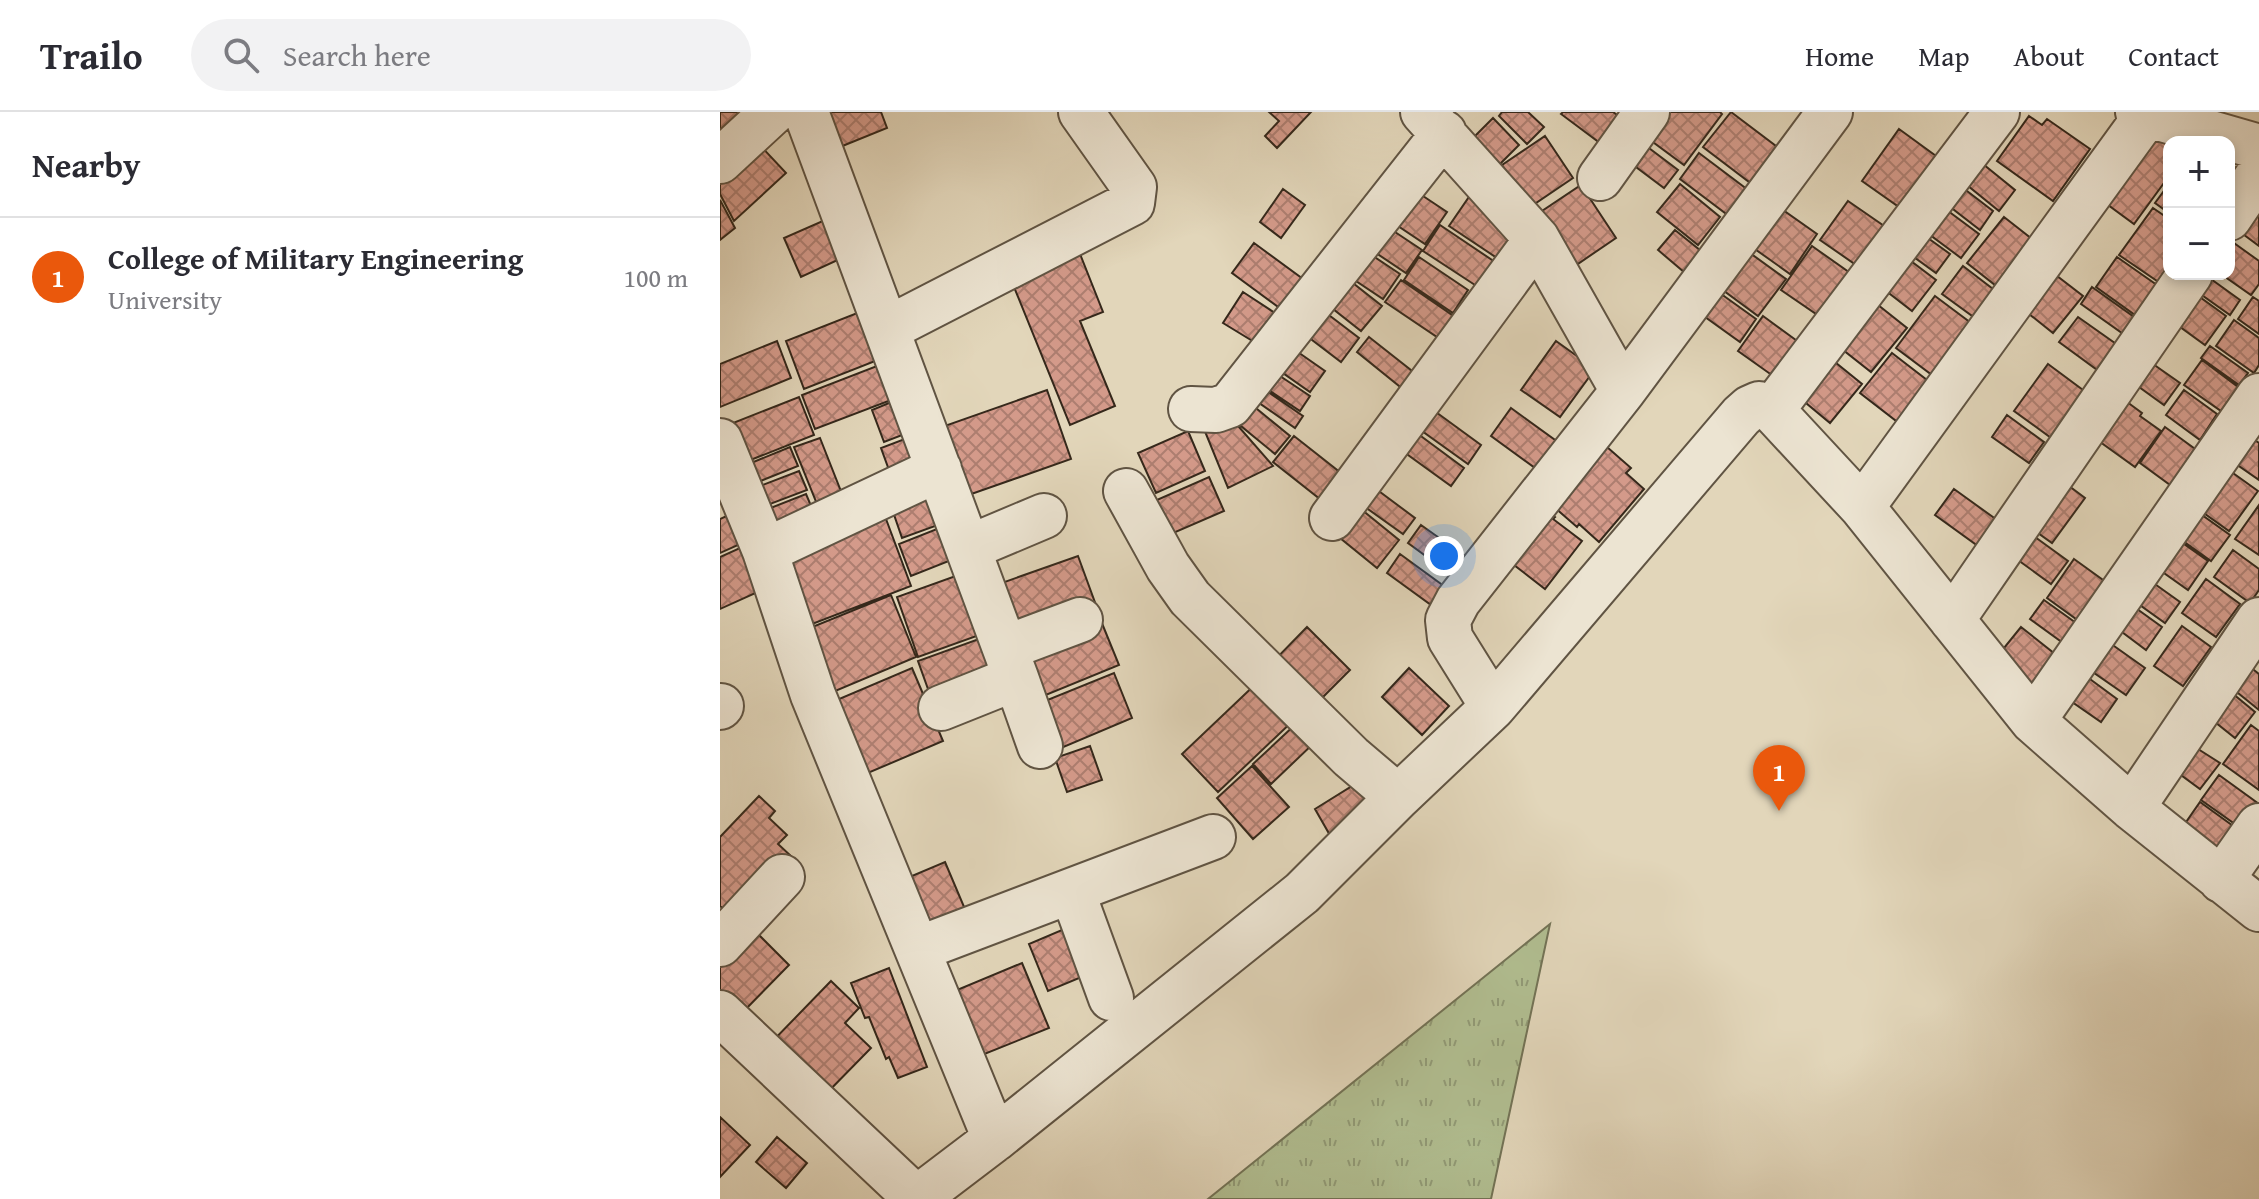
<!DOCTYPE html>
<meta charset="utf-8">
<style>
:root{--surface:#fff;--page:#f2f2f3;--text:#2b2b33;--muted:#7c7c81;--line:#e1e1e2;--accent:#ea580c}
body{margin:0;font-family:"Gentium Book Plus",serif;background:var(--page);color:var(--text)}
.controls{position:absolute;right:24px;top:24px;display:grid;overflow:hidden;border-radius:16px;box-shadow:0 4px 12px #0003}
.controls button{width:72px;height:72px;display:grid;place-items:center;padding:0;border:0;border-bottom:2px solid var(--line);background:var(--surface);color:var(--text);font:40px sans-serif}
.you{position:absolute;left:724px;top:444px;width:28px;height:28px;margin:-20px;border:6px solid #fff;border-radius:50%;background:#1a73e8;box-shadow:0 0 0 12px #1a73e833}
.badge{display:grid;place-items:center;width:52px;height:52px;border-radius:50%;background:var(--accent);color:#fff;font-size:26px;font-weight:700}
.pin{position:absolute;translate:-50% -66px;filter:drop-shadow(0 2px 4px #0008)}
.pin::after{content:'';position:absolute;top:42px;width:28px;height:24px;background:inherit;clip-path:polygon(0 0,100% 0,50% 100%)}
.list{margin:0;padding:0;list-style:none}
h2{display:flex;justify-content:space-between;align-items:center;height:104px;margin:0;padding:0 32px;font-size:34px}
h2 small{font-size:26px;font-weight:400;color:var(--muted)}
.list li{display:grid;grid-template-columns:52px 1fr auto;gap:24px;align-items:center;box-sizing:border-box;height:120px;padding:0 32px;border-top:2px solid var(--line)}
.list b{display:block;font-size:30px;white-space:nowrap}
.list p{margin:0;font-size:26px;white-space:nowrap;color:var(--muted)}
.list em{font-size:26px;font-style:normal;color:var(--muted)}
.icon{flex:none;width:44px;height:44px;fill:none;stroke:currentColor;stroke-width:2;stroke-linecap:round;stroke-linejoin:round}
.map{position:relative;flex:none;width:1539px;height:1087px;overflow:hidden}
header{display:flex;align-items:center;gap:48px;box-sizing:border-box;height:112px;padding:0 40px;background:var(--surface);border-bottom:2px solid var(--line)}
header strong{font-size:38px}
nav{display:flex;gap:44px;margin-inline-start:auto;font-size:28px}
.search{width:560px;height:72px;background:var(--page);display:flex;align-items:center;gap:20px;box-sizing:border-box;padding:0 28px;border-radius:44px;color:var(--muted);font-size:30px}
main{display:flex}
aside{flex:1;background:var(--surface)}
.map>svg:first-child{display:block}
</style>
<header>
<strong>Trailo</strong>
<div class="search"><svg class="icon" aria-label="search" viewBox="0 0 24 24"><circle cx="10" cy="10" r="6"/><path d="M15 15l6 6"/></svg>Search here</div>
<nav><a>Home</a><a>Map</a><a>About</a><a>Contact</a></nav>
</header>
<main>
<aside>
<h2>Nearby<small></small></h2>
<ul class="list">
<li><span class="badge">1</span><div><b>College of Military Engineering</b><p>University</p></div><em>100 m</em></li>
</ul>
</aside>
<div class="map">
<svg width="1539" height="1087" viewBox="0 0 1539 1087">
<defs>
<pattern id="grass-tufts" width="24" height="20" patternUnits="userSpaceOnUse" patternTransform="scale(2)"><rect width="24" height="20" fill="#b1be91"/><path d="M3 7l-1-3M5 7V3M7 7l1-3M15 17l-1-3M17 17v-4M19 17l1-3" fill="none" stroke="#919a76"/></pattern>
<pattern id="building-cross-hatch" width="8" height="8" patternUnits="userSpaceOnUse" patternTransform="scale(2)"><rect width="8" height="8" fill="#d49a8a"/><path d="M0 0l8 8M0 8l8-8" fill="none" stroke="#ad7e70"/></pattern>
</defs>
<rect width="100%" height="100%" fill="#e2d6ba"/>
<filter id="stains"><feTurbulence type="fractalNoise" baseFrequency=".0025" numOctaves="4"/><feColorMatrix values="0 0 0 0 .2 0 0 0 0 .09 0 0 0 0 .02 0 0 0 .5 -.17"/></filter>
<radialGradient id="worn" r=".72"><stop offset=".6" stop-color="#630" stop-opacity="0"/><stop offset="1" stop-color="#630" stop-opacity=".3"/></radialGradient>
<path fill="url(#grass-tufts)" stroke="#737356" stroke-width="2" d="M830,812L771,1087H488Z"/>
<path fill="url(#building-cross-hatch)" stroke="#35281b" stroke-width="2" d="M0,0H27L0,31Z
M103,0H161L167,16L110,39Z
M549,0H591L557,36L545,24L559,9Z
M782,0H808L824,15L807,32L779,4Z
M843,0H893L904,8L884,34L841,2Z
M932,0H1000L1002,2L964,53L918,19Z
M1011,0L1064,40L1037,76L983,35Z
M1309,4L1322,13L1327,7L1370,37L1333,89L1277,49Z
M773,6L799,33L775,57L749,30Z
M1179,17L1216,44L1179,95L1142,69Z
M1433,23L1449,34V64L1414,112L1384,90Z
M825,24L853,66L810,95L782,53Z
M913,24L958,58L944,76L900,43Z
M37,30L66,61L14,109L0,82V64Z
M979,41L1032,81L1013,107L960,67Z
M1258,48L1295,78L1279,99L1242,69Z
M1234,69L1273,99L1260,118L1220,87Z
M960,72L1000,105L978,133L937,100Z
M1449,72V101L1435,91Z
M861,73L896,126L849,158L813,105Z
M688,74L727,100L705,132L666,106Z
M563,77L585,93L561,126L540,110Z
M751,82L801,117L780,148L729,114Z
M0,88L15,116L0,128Z
M1128,89L1167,116L1139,155L1100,128Z
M1053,91L1097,122L1070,162L1025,130Z
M1220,93L1259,122L1241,146L1202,117Z
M1539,94V134L1516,117Z
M1433,96L1449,107V162L1443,173L1399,143Z
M1284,105L1326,138L1289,184L1247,151Z
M105,108L122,146L81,165L64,126Z
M663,112L702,138L686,161L647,135Z
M720,113L775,150L758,175L703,139Z
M1194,116L1230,142L1216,161L1180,135Z
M955,118L981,139L964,160L938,138Z
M534,131L583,167L561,197L512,161Z
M1514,131L1539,149V172L1531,183L1501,162H1509V137Z
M1092,134L1133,163L1102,206L1061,178Z
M1023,136L1066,167L1038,204L996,173Z
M1175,137L1216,168L1192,199L1152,168Z
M644,138L680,162L663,187L627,163Z
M360,142L383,200L360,209L395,294L350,313L292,170Z
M699,145L748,178L733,201L684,168Z
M1397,145L1444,178L1422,208L1376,175Z
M1243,154L1286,187L1266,214L1222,182Z
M1328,157L1363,184L1333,221L1299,194Z
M1484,162L1520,188L1510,203L1472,176Z
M624,164L662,194L641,219L603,189Z
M681,168L735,205L720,227L665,190Z
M990,174L1036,207L1020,230L974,197Z
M1372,175L1421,210L1409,226L1361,192Z
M1466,175L1506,204L1485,233L1445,204Z
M523,180L558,203L539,233L503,211Z
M1215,184L1255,214L1216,266L1176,236Z
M1148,185L1187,216L1151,260L1113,230Z
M1533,185L1539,189V222L1518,207Z
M597,194L639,226L621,250L579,218Z
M150,196L168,244L84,277L66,229Z
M1043,204L1080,231L1063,271L1018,239Z
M1358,205L1399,234L1380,260L1339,230Z
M1514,208L1539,226V253L1534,261L1496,234Z
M649,225L701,266L689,282L637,240Z
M57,229L71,266L0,295V252Z
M562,229L605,259L590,280L547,250Z
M836,229L875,257L840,305L801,278Z
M1490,234L1528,261L1519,273L1481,246Z
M1172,241L1216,275L1184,315L1140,281Z
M1105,242L1142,272L1110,311L1074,281Z
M1423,245L1460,271L1444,293L1408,267Z
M175,247L187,282L95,317L82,283Z
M1482,248L1518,275L1501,299L1464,273Z
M1328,252L1367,281L1334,328L1294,299Z
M548,256L590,284L580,299L538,271Z
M541,275L583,304L575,316L532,286Z
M327,278L351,347L240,386L216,317Z
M1464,278L1497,302L1480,328L1446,303Z
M186,284L198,317L164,330L152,298Z
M79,285L94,323L28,349L13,311Z
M1403,287L1422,301L1420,304L1441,319L1415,355L1376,327Z
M531,292L570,324L555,342L516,310Z
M709,295L761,333L748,352L695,314Z
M791,296L842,333L822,361L771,324Z
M1287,303L1324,330L1309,351L1272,325Z
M512,307L553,354L508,376L484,317Z
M1445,315L1482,342L1457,378L1420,351Z
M690,316L744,356L731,374L677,335Z
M1520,318L1539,331V368L1503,343Z
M468,319L485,359L436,381L418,341Z
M198,322L211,354L173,369L161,336Z
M574,324L626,365L605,391L553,350Z
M100,326L124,387L99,397L74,335Z
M879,328L911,356L906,361L924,377L879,430L859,412L857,415L826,388Z
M70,335L78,354L38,370L31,351Z
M1499,351L1538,379L1509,419L1471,392Z
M79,359L87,378L42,395L35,376Z
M489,365L504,399L444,425L430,391Z
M644,368L695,406L683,422L631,385Z
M1341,368L1365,386L1332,431L1308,414Z
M217,373L229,409L182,426L170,391Z
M1234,377L1277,408L1258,434L1215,403Z
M86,382L94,401L51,418L43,399Z
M631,389L679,428L657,456L609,417Z
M1468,393L1510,423L1491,449L1449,419Z
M1539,393V443L1515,427Z
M823,396L835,405L833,407L862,429L825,477L785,446Z
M163,399L191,474L87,514L58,438Z
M15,400L27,429L0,441V407Z
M227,413L239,445L191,464L179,432Z
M701,413L753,450L740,469L688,431Z
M1447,420L1488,449L1468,478L1427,449Z
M1315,425L1348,449L1331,472L1298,448Z
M31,431L51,474L0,497V445Z
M1513,438L1539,457V478L1530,491L1494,465Z
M680,442L732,480L718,498L667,461Z
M358,444L377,496L295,526L276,473Z
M1354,447L1390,473L1363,512L1327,486Z
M244,461L265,521L198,545L177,485Z
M1425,465L1460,490L1445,511L1410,486Z
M1486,467L1520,492L1496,525L1462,501Z
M171,483L196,545L101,585L75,522Z
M1324,488L1363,516L1350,536L1310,507Z
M1406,489L1442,515L1426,538L1390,511Z
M379,504L399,553L316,587L296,538Z
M1462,514L1491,535L1463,574L1434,554Z
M587,515L630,558L590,598L547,556Z
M1301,515L1340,546L1314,578L1275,547Z
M270,523L285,565L213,591L198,549Z
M1387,529L1425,556L1406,583L1367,556Z
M1520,547L1539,562V598L1502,568Z
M192,556L223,629L136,666L105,593Z
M689,556L729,594L702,623L662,585Z
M1359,559L1397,587L1381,610L1342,583Z
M394,561L412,606L334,639L315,593Z
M541,567L577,605L498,680L462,642Z
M1501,572L1535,600L1515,626L1480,598Z
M577,611L595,630L551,672L533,652Z
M1531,613L1539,619V678L1503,652Z
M1467,630L1500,651L1480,677L1450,655Z
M370,634L382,668L347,680L335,646Z
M532,654L569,695L533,727L497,686Z
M1499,663L1539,692L1522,717L1481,688Z
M637,671L654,699L611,725L595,697Z
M39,684L55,699L49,706L67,723L58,732L72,745L13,806L0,794V725Z
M1480,690L1520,719L1494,755L1455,726Z
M225,750L250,809L205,829L180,769Z
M356,812L376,859L328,879L309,832Z
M31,815L69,853L19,904L0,886V846Z
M302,851L329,916L252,947L225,883Z
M169,856L207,955L178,966L169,945L166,947L149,905L145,906L131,871Z
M111,869L139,896L125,911L151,936L98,990L44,938Z
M0,1005L30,1033L0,1065Z
M57,1025L87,1051L66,1076L36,1050Z"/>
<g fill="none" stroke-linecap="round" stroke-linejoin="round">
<defs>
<path id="minor" d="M86,0L296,566L320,634
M703,0L817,127L903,279
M1418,0L1539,35
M0,49L53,0
M880,66L927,0
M1509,106L1539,62
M167,217L412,91L414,75L361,0
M471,297L496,298L510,293L724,21
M1052,298L1277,0
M0,329L45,439L93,583L275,1027
M406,379L448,455L470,486L631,645L678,685L773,595L730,526L728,508L738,489L903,279L1110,0
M1142,395L1429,0
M612,406L817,127
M248,436L324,404
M45,439L219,357
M1232,508L1470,162
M285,536L360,508
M0,595L1,594
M773,595L1021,304L1030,296L1039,292L1052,298L1142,395L1313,609L1412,696L1539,797
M221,596L296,566
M1313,609L1539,284
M1412,696L1539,508
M1501,768L1539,714
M352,779L391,886
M0,832L62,765
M198,837L493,725
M0,901L197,1087
M196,1087L275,1027L582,781L678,685"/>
</defs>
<use href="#minor" stroke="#605443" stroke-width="48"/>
<use href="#minor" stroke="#ece4d2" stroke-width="44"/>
</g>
<rect width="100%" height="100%" filter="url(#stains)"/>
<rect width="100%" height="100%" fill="url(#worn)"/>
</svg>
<div class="controls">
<button>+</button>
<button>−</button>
</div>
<div class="you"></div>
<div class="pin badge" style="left:1059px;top:699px">1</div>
</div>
</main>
